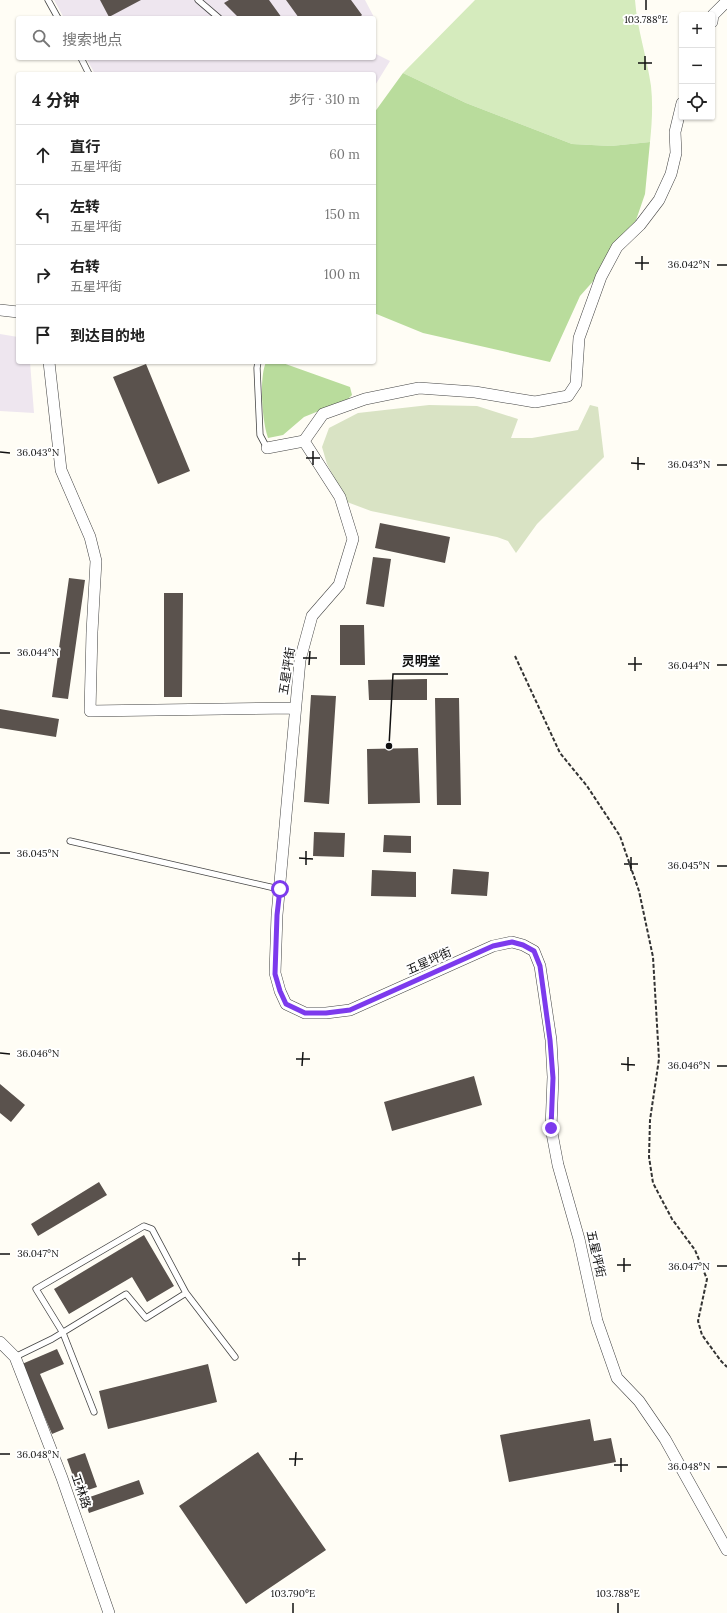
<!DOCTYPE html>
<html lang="zh">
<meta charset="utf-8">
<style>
:root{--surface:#fff;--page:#f6f6f6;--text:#222;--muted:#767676;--line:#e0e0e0}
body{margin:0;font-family:Lora,"Noto Sans SC",serif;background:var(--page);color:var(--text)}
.controls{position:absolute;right:12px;top:12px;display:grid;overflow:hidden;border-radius:4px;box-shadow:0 1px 3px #0004}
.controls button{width:36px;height:36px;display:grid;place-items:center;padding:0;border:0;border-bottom:1px solid var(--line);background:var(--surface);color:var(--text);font:20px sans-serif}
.stop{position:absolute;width:12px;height:12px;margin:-9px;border:3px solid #7c3aed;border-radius:50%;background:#fff}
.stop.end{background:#7c3aed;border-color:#fff;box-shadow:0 1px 4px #0008}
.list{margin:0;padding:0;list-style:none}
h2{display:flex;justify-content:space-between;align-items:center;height:52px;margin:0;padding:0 16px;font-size:17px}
h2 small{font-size:13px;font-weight:400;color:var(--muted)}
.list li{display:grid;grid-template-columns:26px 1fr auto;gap:12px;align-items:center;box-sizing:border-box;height:60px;padding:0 16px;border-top:1px solid var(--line)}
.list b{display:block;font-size:15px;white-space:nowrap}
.list p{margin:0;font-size:13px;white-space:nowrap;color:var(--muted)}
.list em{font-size:13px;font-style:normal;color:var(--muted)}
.icon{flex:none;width:22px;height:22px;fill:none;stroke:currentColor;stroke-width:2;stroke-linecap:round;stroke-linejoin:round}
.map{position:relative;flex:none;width:727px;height:1613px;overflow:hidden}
.search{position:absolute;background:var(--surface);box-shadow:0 1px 3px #0004;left:16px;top:16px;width:360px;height:44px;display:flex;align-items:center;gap:10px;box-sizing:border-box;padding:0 14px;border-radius:4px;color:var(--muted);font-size:15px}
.panel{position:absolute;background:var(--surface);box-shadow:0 1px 3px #0004;left:16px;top:72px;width:360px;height:292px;border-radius:4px}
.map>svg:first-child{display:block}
</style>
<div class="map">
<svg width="727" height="1613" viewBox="0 0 727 1613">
<rect width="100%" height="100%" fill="#fffdf5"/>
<path fill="#eee6ef" d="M54,0H365L376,21L374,23V18H64Z
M374,53L390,61L374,87V74H95L86,58H374Z
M0,334L18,337V362H30L34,413L0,411Z"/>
<path fill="#d5ebbd" d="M475,0H635C637,29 647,57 651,86C653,104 652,123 650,142L611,146L572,144L466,103L403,73Z"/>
<path fill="#b9dc9c" d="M403,73L466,103L572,144L611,146L650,142L645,194L633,229L604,269L580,296L550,362L423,333L374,313V113Z
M266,362H280L350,387L352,395L348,399L304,417L283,435L268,438C262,421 259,378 266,362Z"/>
<path fill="#d9e3c4" d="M429,405L477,406L518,419L511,438H532L578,430L590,405L598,407L604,457L537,524L516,553L508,541L497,537L371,511L347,502L327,464L322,447L329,428L358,413Z"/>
<path fill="#5a524d" d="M100,0H141L109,17Z
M229,0H269L282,18H239L224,3Z
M286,0H351L362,15L359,18H299Z
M146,364L190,471L158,484L113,377Z
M380,523L450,537L445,563L375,548Z
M373,557L391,559L384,607L366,604Z
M69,578L85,580L68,699L52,697Z
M164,593H183L182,697H164Z
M340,625H364L365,665H340Z
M427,679V700H369L368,680Z
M311,695L336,696L329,804L304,802Z
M435,698H459L461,805H437Z
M0,709L59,719L56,737L0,728Z
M418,748L420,803L368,804L367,749Z
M314,832L345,833L344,857L313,856Z
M384,835L411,836V853L383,852Z
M453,869L489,872L487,896L451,894Z
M372,870L416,872V897L371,896Z
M474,1076L482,1105L392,1131L384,1102Z
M0,1084L25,1105L11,1122L0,1113Z
M99,1182L107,1195L38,1236L31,1224Z
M144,1235L174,1286L147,1302L132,1277L69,1314L54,1289Z
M57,1349L64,1364L40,1374L64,1429L52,1434L22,1364Z
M208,1364L217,1402L108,1429L99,1391Z
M590,1419L594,1441L611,1438L616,1462L509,1482L500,1435Z
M258,1452L326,1550L246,1604L179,1506Z
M85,1453L97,1487L79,1493L67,1459Z
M139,1480L144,1494L89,1513L84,1499Z"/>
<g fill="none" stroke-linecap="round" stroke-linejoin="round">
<defs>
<path id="service" d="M48,0L58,18
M198,0L219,18
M81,58L89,74
M258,362L257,368L260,435L267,448
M70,841L279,889
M15,1357L52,1339L126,1294L146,1318L186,1293
M94,1412L63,1333L36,1289L144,1226L152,1229L186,1293L235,1357"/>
<path id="minor" d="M712,22L713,15L727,1
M0,310L18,312
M49,362L61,470L90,537L96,561L92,632L90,711L295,708
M304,441L340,497L353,539L339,585L312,616L300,660L277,915L275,973L280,991L286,1004L305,1013H326L350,1010L493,946L512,942L523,945L534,951L540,966L551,1040L553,1077L551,1128L558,1165L579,1239L597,1321L617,1378L639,1401L665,1439L727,1550
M267,448L304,441L323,414L365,399L419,388L475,392L535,402L568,396L576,384L579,338L601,277L617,247L640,225L659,200L671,174L676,153L675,132L682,103
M0,1342L15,1357L62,1478L109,1613"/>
</defs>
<use href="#service" stroke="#444" stroke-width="7"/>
<use href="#minor" stroke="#444" stroke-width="12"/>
<path stroke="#333" stroke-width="2" stroke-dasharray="4 2" stroke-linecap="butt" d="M515,656L560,753L587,786L620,836L639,891L653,957L659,1059L650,1120L649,1157L653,1183L672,1219L695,1250L707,1279L698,1321L702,1335L721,1361L727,1367"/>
<use href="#service" stroke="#fff" stroke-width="5.5"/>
<use href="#minor" stroke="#fff" stroke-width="11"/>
</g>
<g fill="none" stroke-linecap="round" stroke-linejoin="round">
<path stroke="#7c3aed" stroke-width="5" d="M280,889L277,915L275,974L280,991L286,1004L305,1013H326L350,1010L493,946L512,942L523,945L534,951L540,966L550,1040L553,1078L551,1128"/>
</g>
<path fill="none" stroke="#111" stroke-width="1.5" d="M646,10V0M638,63H652M645,70V56M635,263H649M717,265H727M642,270V256M0,452L10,453M306,458H320M631,463L645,464M313,465V451M717,465H727M638,470V457M0,653H10M303,658H317M628,664H642M309,665L310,651M717,665H727M635,671V657M0,853H10M299,858L313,859M624,864H638M306,865V851M717,866H727M631,871V857M0,1053L10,1054M296,1059H310M621,1064L635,1065M302,1066L303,1052M717,1066H727M628,1071V1057M0,1254H10M292,1259H306M617,1265H631M299,1266V1252M717,1266H727M624,1272V1258M0,1454H10M289,1459H303M614,1465H628M295,1466L296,1452M717,1467H727M621,1472V1458M293,1613V1603M618,1613V1603"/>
<g text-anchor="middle" stroke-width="4" stroke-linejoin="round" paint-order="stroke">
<g font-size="12" fill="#111" stroke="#fff">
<text transform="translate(287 671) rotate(-81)" y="4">五星坪街</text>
<text transform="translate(429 961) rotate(-24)" y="4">五星坪街</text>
<text transform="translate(596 1254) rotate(77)" y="4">五星坪街</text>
<text transform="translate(81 1491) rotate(71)" y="4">工林路</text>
</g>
</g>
<g font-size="10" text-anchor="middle" fill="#111" stroke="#fff" stroke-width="4" stroke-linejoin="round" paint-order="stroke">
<text x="646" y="23">103.788°E</text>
<text x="689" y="268">36.042°N</text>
<text x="38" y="456">36.043°N</text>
<text x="689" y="468">36.043°N</text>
<text x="38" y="656">36.044°N</text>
<text x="689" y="669">36.044°N</text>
<text x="38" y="857">36.045°N</text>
<text x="689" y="869">36.045°N</text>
<text x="38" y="1057">36.046°N</text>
<text x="689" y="1069">36.046°N</text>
<text x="38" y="1257">36.047°N</text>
<text x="689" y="1270">36.047°N</text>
<text x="38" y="1458">36.048°N</text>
<text x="689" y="1470">36.048°N</text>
<text x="293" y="1597">103.790°E</text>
<text x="618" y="1597">103.788°E</text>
</g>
<path fill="none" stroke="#111" stroke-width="1.5" d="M389 746L393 674H448"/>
<circle fill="#111" stroke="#fff" stroke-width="1.5" cx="389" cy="746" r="4"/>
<g font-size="13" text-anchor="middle" font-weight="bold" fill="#111" stroke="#fff" stroke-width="4" stroke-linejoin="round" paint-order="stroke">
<text x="421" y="666">灵明堂</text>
</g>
</svg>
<div class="controls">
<button>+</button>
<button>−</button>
<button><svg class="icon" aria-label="locate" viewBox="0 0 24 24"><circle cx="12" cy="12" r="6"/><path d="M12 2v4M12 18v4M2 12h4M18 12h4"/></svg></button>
</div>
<div class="stop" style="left:280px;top:889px"></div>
<div class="stop end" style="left:551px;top:1128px"></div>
<div class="search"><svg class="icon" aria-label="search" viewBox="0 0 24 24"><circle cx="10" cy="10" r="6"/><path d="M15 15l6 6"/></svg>搜索地点</div>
<section class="panel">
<h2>4 分钟<small>步行 · 310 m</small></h2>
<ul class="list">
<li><svg class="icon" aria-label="ahead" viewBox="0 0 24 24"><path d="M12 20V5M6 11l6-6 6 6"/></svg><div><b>直行</b><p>五星坪街</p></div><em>60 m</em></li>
<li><svg class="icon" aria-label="left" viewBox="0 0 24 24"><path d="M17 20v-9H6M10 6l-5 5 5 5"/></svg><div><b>左转</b><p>五星坪街</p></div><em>150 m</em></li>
<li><svg class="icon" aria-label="right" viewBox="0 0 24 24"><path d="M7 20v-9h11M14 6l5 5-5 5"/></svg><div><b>右转</b><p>五星坪街</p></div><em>100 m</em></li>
<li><svg class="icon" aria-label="arrive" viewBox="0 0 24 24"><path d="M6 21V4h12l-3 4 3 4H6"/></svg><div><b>到达目的地</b></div></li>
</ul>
</section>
</div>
